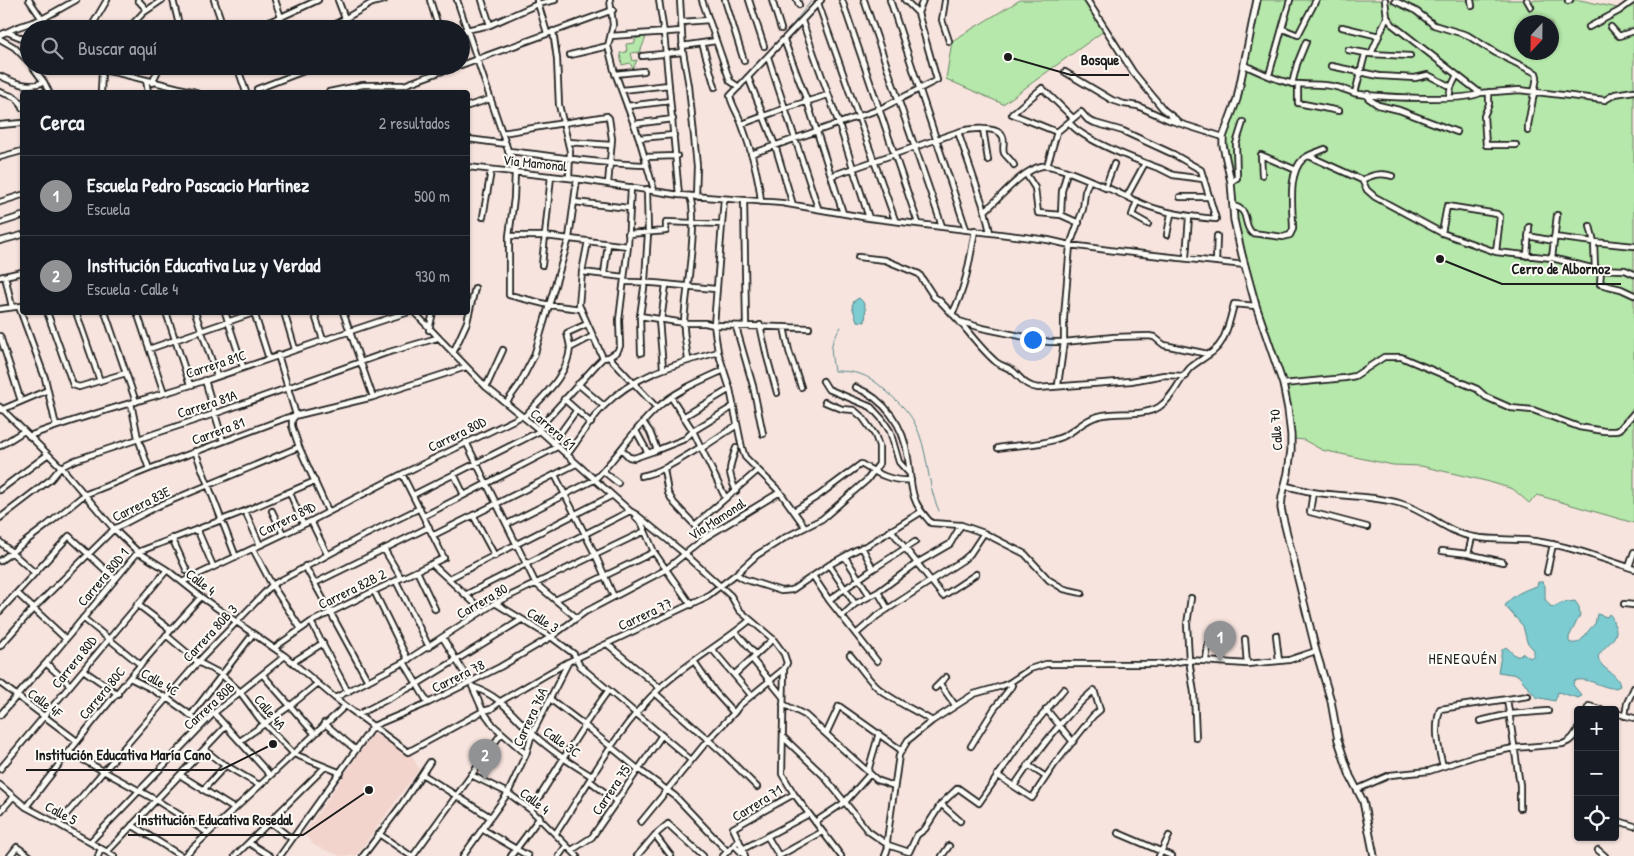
<!DOCTYPE html>
<html lang="es">
<meta charset="utf-8">
<style>
:root{--surface:#171b24;--page:#242831;--text:#f1f3f6;--muted:#9ea1a6;--line:#363941;--accent:#919294}
body{margin:0;font-family:"Patrick Hand",sans-serif;background:var(--page);color:var(--text)}
.controls{position:absolute;right:15px;bottom:15px;display:grid;overflow:hidden;border-radius:5px;box-shadow:0 1px 4px #0004}
.controls button{width:45px;height:45px;display:grid;place-items:center;padding:0;border:0;border-bottom:1px solid var(--line);background:var(--surface);color:var(--text);font:25px sans-serif}
.compass{position:absolute;left:1514px;top:15px;width:45px;height:45px;border-radius:50%;background:var(--surface);box-shadow:0 1px 4px #0004;rotate:202deg}
.you{position:absolute;left:1032px;top:339px;width:18px;height:18px;margin:-12px;border:4px solid #fff;border-radius:50%;background:#1a73e8;box-shadow:0 0 0 8px #1a73e833}
.badge{display:grid;place-items:center;width:32px;height:32px;border-radius:50%;background:var(--accent);color:#fff;font-size:16px;font-weight:700}
.pin{position:absolute;translate:-50% -41px;filter:drop-shadow(0 1px 2px #0008)}
.pin::after{content:'';position:absolute;top:26px;width:18px;height:15px;background:inherit;clip-path:polygon(0 0,100% 0,50% 100%)}
.list{margin:0;padding:0;list-style:none}
h2{display:flex;justify-content:space-between;align-items:center;height:65px;margin:0;padding:0 20px;font-size:21px}
h2 small{font-size:16px;font-weight:400;color:var(--muted)}
.list li{display:grid;grid-template-columns:32px 1fr auto;gap:15px;align-items:center;box-sizing:border-box;height:80px;padding:0 20px;border-top:1px solid var(--line)}
.list b{display:block;font-size:19px;white-space:nowrap}
.list p{margin:0;font-size:16px;white-space:nowrap;color:var(--muted)}
.list em{font-size:16px;font-style:normal;color:var(--muted)}
.icon{flex:none;width:28px;height:28px;fill:none;stroke:currentColor;stroke-width:2;stroke-linecap:round;stroke-linejoin:round}
.map{position:relative;flex:none;width:1634px;height:856px;overflow:hidden}
.search{position:absolute;background:var(--surface);box-shadow:0 1px 4px #0004;left:20px;top:20px;width:450px;height:55px;display:flex;align-items:center;gap:12px;box-sizing:border-box;padding:0 18px;border-radius:28px;color:var(--muted);font-size:19px}
.panel{position:absolute;background:var(--surface);box-shadow:0 1px 4px #0004;left:20px;top:90px;width:450px;height:225px;border-radius:5px}
.map>svg:first-child{display:block}
</style>
<div class="map">
<svg width="1634" height="856" viewBox="0 0 1634 856">
<rect width="100%" height="100%" fill="#f7e4de"/>
<filter id="ink" filterUnits="userSpaceOnUse"><feTurbulence type="fractalNoise" baseFrequency=".02" numOctaves="2"/><feDisplacementMap in="SourceGraphic" scale="10" xChannelSelector="R" yChannelSelector="G"/><feConvolveMatrix kernelMatrix="1 2 1 2 8 2 1 2 1" color-interpolation-filters="sRGB"/></filter>
<g filter="url(#ink)">
<path fill="#f2d4cd" d="M373,733L412,756L419,769L356,856H340L315,846L304,834Z"/>
<path fill="#b5e8aa" stroke="#688263" fill-rule="evenodd" d="M1020,0H1084L1105,30L1003,104L946,79L952,41Z
M1257,0H1580L1622,9L1634,1V523L1537,495L1529,503L1513,489L1486,481L1421,466L1393,465L1322,450L1304,440L1295,439L1286,386L1247,265L1237,220L1235,200L1224,137L1245,66ZM1522,22H1552V52H1522Z
M648,32L640,52L631,53L633,61L637,60L633,69L630,63L622,65L620,53L627,52L626,44L635,43V39L645,36V33Z"/>
<path fill="#7bccd1" stroke="#558689" d="M859,298C867,304 866,313 865,322L857,321L852,306L854,301Z
M1538,582H1543L1545,586V599L1550,606L1554,607L1562,603L1575,601L1579,607L1580,615L1569,637V642C1582,648 1586,630 1595,624L1597,614L1607,617L1609,614C1613,617 1612,619 1614,624C1622,639 1604,644 1598,657C1600,670 1618,672 1620,686C1608,694 1590,675 1574,681L1573,685L1582,696L1578,698L1558,692L1555,701L1536,697L1518,675L1498,672L1502,650L1506,647L1516,656H1520L1523,653L1530,658L1534,655V650L1527,642L1523,626L1505,606C1510,596 1526,589 1537,586Z"/>
<g fill="none" stroke-linecap="round" stroke-linejoin="round">
<path stroke="#558689" stroke-width="1" d="M738,83L787,32L812,0
M841,327C828,345 831,350 834,371C858,371 869,375 886,391C896,400 908,410 914,422C929,449 926,483 939,511"/>
<defs>
<path id="minor" d="M29,0L42,19
M138,0L147,10
M173,0L180,29
M214,0L224,29
M275,0L285,29
M338,0L349,29
M430,0L439,29
M457,0L515,171L514,198L509,236V295L549,305L581,309
M482,0L490,25
M537,0L547,33
M610,0L613,25L608,46L614,70L639,138L654,190
M659,0L664,33L679,195
M680,0L683,52L689,86L697,166L696,197
M702,0L730,81L739,87
M725,0L744,61
M749,0L764,46
M772,0L781,29
M797,0L799,5
M842,0L918,223
M864,0L942,226
M890,0L966,229
M1087,0L1133,72L1164,110L1178,121
M1471,0L1472,6
M1527,0L1531,7
M945,1L942,20L949,41
M1395,1L1416,11L1434,25L1467,35L1496,53L1536,73L1537,77L1528,125V131
M1568,1L1570,0
M818,3L895,220
M918,13L923,0
M1387,17L1393,25L1480,93L1519,90L1605,100L1615,94L1634,91
M802,21L839,124L869,218
M681,22L709,20
M1342,27L1379,36
M1589,27L1619,11L1634,0
M1611,27L1619,36L1634,31
M90,29L107,0
M128,29L143,13L162,0
M188,29L221,21
M251,29L281,17L318,0
M327,29L372,3L384,0
M1283,29L1298,35L1316,0
M461,31L490,25L538,4L555,0
M553,31L557,59L559,105L570,151L569,178
M7,32L29,41
M0,35L15,28L42,19L76,0
M611,36L681,31
M0,39L14,47L29,62
M784,40L807,101L843,213
M702,43L715,87
M682,46L716,41
M1348,50L1371,54L1410,56
M1371,54L1387,17L1385,0
M570,55L608,46
M642,56L683,52
M768,57L818,208
M461,65L613,10
M1244,65C1258,71 1275,80 1290,83C1305,86 1321,83 1336,87C1342,88 1348,91 1354,93C1373,97 1466,102 1480,93
M32,66L44,82L49,92
M82,66L118,73L195,92
M237,66L246,92
M1331,66L1379,76L1415,78L1428,75L1451,87
M1065,72L1112,100L1124,104L1138,106L1169,120L1223,137
M615,74L644,71
M1269,75L1290,0
M0,76C15,83 29,89 44,82
M748,77L775,145L793,205
M146,80L148,92
M152,83L160,66
M1292,84L1297,64L1306,42
M1298,84V103L1339,111
M257,89L317,66
M622,90L669,85
M0,92C10,96 20,96 22,108
M101,92L102,71
M329,92L363,85H404L456,66
M1489,92V104L1484,116L1486,145H1516
M1355,93L1365,54
M1368,94V98L1378,105L1399,110L1457,132
M1449,97L1451,87L1457,75
M468,106L490,99
M627,106L670,101
M1069,122C1081,140 1139,161 1161,169L1173,175L1203,179
M634,124L673,119
M742,124L786,108L828,95
M0,125L22,123
M983,129L988,160
M958,132L985,211L990,232
M1057,132L1012,114L1042,88L1073,118
M502,133L607,116L609,118L612,139L608,184
M639,138L674,135
M468,139L506,144
M568,142L611,145
M508,151C554,156 600,164 647,165
M751,154L880,109L937,80L918,13L905,0
M1309,156L1362,180L1367,190L1375,197L1442,233L1496,252L1552,258L1595,269L1625,270L1634,274
M0,157L22,151
M645,157L677,156
M468,167L577,179L679,195L782,203L869,218L1048,240L1070,245L1116,251L1245,265
M1026,174L1035,188L1038,213L1061,215L1079,223
M1262,175L1261,155L1296,170
M831,176L958,132C968,129 998,125 1003,137C1005,142 1002,148 1004,153C1006,156 1012,161 1014,165
M1362,180C1372,175 1381,172 1392,176
M1231,182L1237,178L1236,144L1243,122
M1105,188L1114,164
M1127,196L1145,163
M1180,197H1210
M724,199L714,325L718,352L730,389L742,448L745,457L780,492L805,527
M744,200L746,325
M1137,201L1132,215L1148,224
M0,202L22,195
M574,202L629,208
M761,202C759,175 751,150 742,125C739,115 732,106 730,96L821,0
M1233,206C1251,210 1242,224 1252,233L1283,237L1290,235L1293,229C1293,209 1287,174 1303,159C1309,154 1318,152 1325,149
M985,211C1000,198 1022,170 1042,166C1059,163 1126,197 1145,205C1168,214 1192,217 1216,219L1201,170L1173,154L1123,131L1095,123L1088,120L1081,112L1057,132L1047,166
M1061,215L1062,191L1067,172
M483,217L491,171
M0,223L22,216
M1590,226L1594,242L1595,269
M1442,233L1447,206L1497,214L1500,217L1496,252
M628,234L666,231V222L722,224
M1167,235L1171,214
M509,236H545L628,246
M1528,236L1554,241
M1554,237L1594,242L1634,246
M0,241L22,235
M588,241L582,272L579,305L603,358
M1527,256L1529,227
M858,257L885,260L919,274L934,297L939,300L959,321L982,328L1049,342H1064L1114,337L1149,336L1154,337L1164,345L1208,354
M1186,257L1189,217
M1552,258L1557,215
M1216,262L1217,236
M542,265L551,176
M1601,270L1600,284L1621,289L1634,295
M582,272L624,277
M604,274L608,244
M5,276L12,307
M0,277L22,272
M624,282C655,281 685,287 716,289
M19,307L45,378L56,426
M0,309L22,306
M47,312L73,385L79,387L126,373
M76,312L100,381
M105,312L136,402
M137,312L164,393
M166,312L190,385
M195,312L217,376
M225,312L243,367
M254,312L269,359
M284,312L295,349
M314,312L323,340
M343,312L373,397
M414,312L486,387L538,429L630,511L637,515L685,554L731,596L739,610L773,639L784,654L787,663L784,669L782,774L794,794L841,856
M952,314C966,288 970,259 975,230
M640,316L684,323H705L714,325L809,328
M659,320L663,368
M661,320L666,285
M959,321C971,335 982,350 996,362C1001,366 1008,367 1013,371C1022,379 1025,386 1038,388L1131,381L1164,375L1185,376
M760,325L767,357L777,393
M736,327L753,386L763,434
M784,327L789,351L801,387
M429,330L433,312
M0,336L21,401
M570,348L593,336
M149,349L256,312
M453,353L467,322L475,288
M641,353L640,316L645,281L648,233L647,189
M278,355L296,415L292,420V426L299,447L328,511
M609,357L657,408
M688,360C687,348 683,334 684,322C685,299 700,211 689,196
M205,380L223,441
M823,381L828,389L871,407L882,419L890,431L899,462L909,473
M578,384L604,406
M1283,384L1345,378L1355,376L1384,357H1401L1477,389L1486,397L1511,408L1533,410L1579,427L1604,431H1615L1620,429L1634,413
M1058,385L1064,342V318L1070,245L1083,209L1085,192L1089,181
M486,387L503,350
M855,387C885,399 904,426 908,458C910,471 910,484 914,497C917,507 924,515 931,523L961,525L984,533L1025,554L1049,580L1064,589L1082,593
M671,397L693,431L725,497
M564,399L591,423
M131,403L138,438L149,469
M506,403L519,385L534,356L569,238L577,179
M0,407L61,467L114,529L138,552L167,570L201,597L285,656L335,698L408,752L483,711L491,709L501,701L568,662L706,597L736,574L757,555L786,537L822,519L867,480L879,464V446L875,435L863,418L854,410L842,409L825,402
M1,410L48,390
M524,417C541,398 568,376 570,348C570,344 568,338 567,333L587,324
M683,417L730,389
M643,422L650,432L657,450
M538,429L597,364L603,358L609,357L617,352L620,346L619,320L628,246L631,187
M636,431L648,453
M29,436C87,414 148,399 207,380C274,358 341,333 409,312
M466,442L536,584L577,618
M553,443L576,411
M0,446L24,431
M702,448L737,425
M736,448C729,469 727,470 736,491
M998,448C1020,444 1041,446 1062,437C1076,431 1084,419 1099,416C1118,411 1142,417 1159,407C1173,398 1179,380 1190,368C1200,359 1216,353 1222,341C1228,330 1231,316 1234,304L1256,306
M621,449L629,457L634,458L657,450L685,439L693,431L734,406
M195,451L236,557
M567,455C579,439 590,420 604,406C635,374 677,364 718,352
M664,469L668,493L674,503L706,537
M603,471L618,483
M454,474L464,495
M555,475L595,554L614,597
M641,476C663,472 682,458 701,447
M1286,486C1294,488 1303,490 1312,492C1342,497 1373,495 1402,504C1428,512 1447,533 1474,537C1494,541 1515,538 1535,541C1569,546 1601,558 1634,569
M0,490L47,455
M1313,492L1310,512L1367,527
M290,493L303,524
M413,495L540,431
M245,511L260,545
M272,511L283,534
M794,511L818,496L861,464C876,473 892,482 911,480
M473,515L495,556
M424,516L557,447
M0,518L51,479L61,467L75,460L214,414L386,353L437,338
M636,518L642,524L654,552L691,605
M311,521L327,554
M507,524L594,480C617,458 633,430 656,409C675,391 700,381 724,370
M696,524L757,471
M197,529L213,566
M891,530L943,596L976,574
M434,535L576,464
M172,538L187,571
M0,542L35,573
M862,547L873,569
M253,549L272,585L301,629
M384,549L401,578
M1442,551L1468,554L1503,562
M1468,554L1472,537
M845,557L870,596
M0,561L46,526L84,495L149,469L286,418L373,397L466,367
M432,564L483,611
M829,565L855,604
M305,566L368,681
M1629,567L1634,552
M417,571L435,609
M1547,572L1553,544
M736,574L744,579L781,591L792,590L829,565L856,550L868,545L921,512
M813,576L829,600L877,661
M448,579L611,496
M396,581L429,647
M182,582L311,521L402,474L522,416
M315,583L429,527
M374,591L408,660
M878,592L888,609
M17,593L66,639
M465,595L630,511
M1191,598L1187,624L1189,660L1194,693L1196,738
M555,600L654,552
M829,600L873,569L915,542
M495,603L551,637L574,654L580,666L691,760
M137,604L171,630
M1624,604L1634,605
M0,611L69,536L115,579
M842,616L855,604L878,592L917,563L950,544L961,525
M83,618L141,665
M311,622L348,692
M736,632L756,655
M856,634L877,616L963,560L970,554L984,533
M166,635L198,662L221,674L240,692L260,719L294,754L341,773
M1276,635L1279,661
M443,638L466,676
M1245,639L1247,664
M607,644L660,688
M0,646L33,609L114,529L158,506L299,447
M274,648L311,622L374,591L444,558L402,474
M712,649L751,695
M850,655C860,666 867,679 878,688C893,701 915,710 932,721
M752,659L783,697
M1206,660L1208,645L1214,628
M694,661L715,692L734,713
M293,662L323,643
M404,662L428,703
M46,663L70,685
M83,670L118,694
M263,675L314,733
M734,675L773,639
M130,678C156,690 180,705 202,725
M0,683L77,741
M940,684L955,705
M472,686L483,711L494,726L526,754
M473,687C501,696 512,715 533,734C551,751 572,764 593,777
M935,688L946,677
M655,693L721,751L757,787
M335,698L404,662L495,603L645,531
M550,699L583,724L638,769L675,796L727,851
M1507,699L1520,785V808
M783,704L805,715L877,780L894,786
M1046,709L1073,742
M1587,710L1589,706L1602,710
M214,713L270,775
M1615,713L1634,718
M0,715L46,663L138,552L245,511L315,481
M191,715L253,634
M357,715L417,684L521,620
M1625,716L1627,703L1634,688
M1480,721L1510,714L1548,711
M324,723L356,750
M826,734L839,706L901,750
M783,737L823,775L868,831L888,845L909,852L917,835L925,829L941,804L958,788L979,803L1028,732L1064,689
M240,741L290,706L317,684
M971,746L994,709L1011,687L1012,685L1009,683
M205,750L220,762L259,785
M69,752L156,800L208,833
M1028,765L1046,777
M1443,766C1438,748 1434,728 1440,709L1528,696
M0,769L167,570
M868,771L879,733
M422,774L490,817
M180,775L233,808
M471,775L508,793L531,810L577,856
M997,775L1032,798L1054,765L1093,716L1100,710L1094,690C1062,718 1038,751 1014,786
M590,781L617,802
M0,785L26,807L58,824L114,856
M1358,789L1390,775L1429,771L1478,755L1514,748L1563,744C1571,741 1574,737 1578,729
M203,790L226,765
M941,804L960,821
M26,807C81,735 139,664 201,597
M531,810C557,770 580,729 608,691
M0,812L13,797
M1615,820L1634,826
M270,822L292,839
M641,822L708,740L734,713L740,705L784,669
M815,822L845,802L870,774
M58,824L198,662L272,585L359,538L420,508
M132,825L181,856
M482,829L528,856
M556,833C589,783 617,728 661,687C688,662 722,644 750,620
M1118,833L1172,856
M379,834L411,856
M655,835L671,856
M767,836L779,856
M90,842L214,713L285,656
M249,843L270,856
M734,845L744,855
M743,849L809,814
M572,850L592,837L662,735
M1598,850L1605,856
M107,852L226,726
M10,856L17,847L30,856
M98,856L101,849
M184,856L345,706
M235,856L325,767
M280,856L373,726L428,703L500,667L551,637L585,612L665,570L706,537L780,492
M363,856L400,807L430,762
M413,856L501,734
M463,856L508,793L526,754L532,734L568,663
M511,856L540,817
M559,856L566,846
M637,856L655,835L668,824L703,856
M723,856L739,840
M745,856L743,849L733,828L794,794
M779,856L822,832
M885,856L888,848L887,841L899,755L908,740L932,721L974,694L1002,686L1009,683L1030,669L1046,664H1164L1189,660L1247,664L1289,660L1316,651
M942,856L949,846
M1159,856L1169,836"/>
<path id="tertiary" d="M1257,0L1237,99L1223,137V145L1231,182L1234,220L1242,255L1256,306L1283,384L1288,409L1291,435V450L1288,473L1282,497L1281,508L1283,518L1316,651L1331,701L1338,740L1350,776L1363,801L1374,856"/>
</defs>
<use href="#minor" stroke="#1c1c1c" stroke-width="8"/>
<use href="#tertiary" stroke="#1c1c1c" stroke-width="9"/>
<use href="#minor" stroke="#fdfcf7" stroke-width="4.5"/>
<use href="#tertiary" stroke="#fdfcf7" stroke-width="5.5"/>
</g>
</g>
<g text-anchor="middle" stroke-width="4" stroke-linejoin="round" paint-order="stroke">
<g font-size="14" fill="#1c1c1c" stroke="#fdfcf7">
<text transform="translate(535 163) rotate(6)" y="5">Vía Mamonal</text>
<text transform="translate(216 364) rotate(-18)" y="5">Carrera 81C</text>
<text transform="translate(207 404) rotate(-18)" y="5">Carrera 81A</text>
<text transform="translate(553 429) rotate(41)" y="5">Carrera 61</text>
<text transform="translate(1276 430) rotate(-94)" y="5">Calle 70</text>
<text transform="translate(218 431) rotate(-20)" y="5">Carrera 81</text>
<text transform="translate(457 434) rotate(-26)" y="5">Carrera 80D</text>
<text transform="translate(141 504) rotate(-26)" y="5">Carrera 83E</text>
<text transform="translate(287 519) rotate(-26)" y="5">Carrera 89D</text>
<text transform="translate(717 519) rotate(-33)" y="5">Vía Mamonal</text>
<text transform="translate(103 577) rotate(-50)" y="5">Carrera 80D 1</text>
<text transform="translate(201 582) rotate(38)" y="5">Calle 4</text>
<text transform="translate(352 589) rotate(-26)" y="5">Carrera 82B 2</text>
<text transform="translate(482 601) rotate(-30)" y="5">Carrera 80</text>
<text transform="translate(645 614) rotate(-25)" y="5">Carrera 77</text>
<text transform="translate(543 620) rotate(32)" y="5">Calle 3</text>
<text transform="translate(210 633) rotate(-47)" y="5">Carrera 80B 3</text>
<text transform="translate(74 662) rotate(-51)" y="5">Carrera 80D</text>
<text transform="translate(458 676) rotate(-26)" y="5">Carrera 78</text>
<text transform="translate(160 682) rotate(30)" y="5">Calle 4C</text>
<text transform="translate(102 693) rotate(-50)" y="5">Carrera 80C</text>
<text transform="translate(45 703) rotate(37)" y="5">Calle 4F</text>
<text transform="translate(209 706) rotate(-42)" y="5">Carrera 80B</text>
<text transform="translate(270 712) rotate(50)" y="5">Calle 4A</text>
<text transform="translate(530 717) rotate(-65)" y="5">Carrera 76A</text>
<text transform="translate(562 742) rotate(36)" y="5">Calle 3C</text>
<text transform="translate(611 790) rotate(-56)" y="5">Carrera 75</text>
<text transform="translate(535 801) rotate(38)" y="5">Calle 4</text>
<text transform="translate(757 803) rotate(-32)" y="5">Carrera 71</text>
<text transform="translate(61 813) rotate(28)" y="5">Calle 5</text>
</g>
<g font-size="15" letter-spacing="1" fill="#1c1c1c" stroke="#fdfcf7">
<text x="1463" y="664">HENEQUÉN</text>
</g>
</g>
<path fill="none" stroke="#1c1c1c" stroke-width="2" d="M1008 57L1071 75H1129M1440 259L1502 284H1621M273 744L221 770H26M369 790L303 835H128"/>
<g fill="#1c1c1c" stroke="#fdfcf7" stroke-width="2">
<circle cx="1008" cy="57" r="5"/>
<circle cx="1440" cy="259" r="5"/>
<circle cx="273" cy="744" r="5"/>
<circle cx="369" cy="790" r="5"/>
</g>
<g font-size="15" text-anchor="middle" font-weight="bold" fill="#1c1c1c" stroke="#fdfcf7" stroke-width="4" stroke-linejoin="round" paint-order="stroke">
<text x="1100" y="65">Bosque</text>
<text x="1561" y="274">Cerro de Albornoz</text>
<text x="123" y="760">Institución Educativa María Cano</text>
<text x="215" y="825">Institución Educativa Rosedal</text>
</g>
</svg>
<div class="controls">
<button>+</button>
<button>−</button>
<button><svg class="icon" aria-label="locate" viewBox="0 0 24 24"><circle cx="12" cy="12" r="6"/><path d="M12 2v4M12 18v4M2 12h4M18 12h4"/></svg></button>
</div>
<svg class="compass" viewBox="-18 -18 36 36"><path d="M0-13l5 13h-10z" fill="#e53935"/><path d="M0 13l5-13h-10z" fill="#9ea1a6"/></svg>
<div class="you"></div>
<div class="pin badge" style="left:1220px;top:662px">1</div>
<div class="pin badge" style="left:485px;top:780px">2</div>
<div class="search"><svg class="icon" aria-label="search" viewBox="0 0 24 24"><circle cx="10" cy="10" r="6"/><path d="M15 15l6 6"/></svg>Buscar aquí</div>
<section class="panel">
<h2>Cerca<small>2 resultados</small></h2>
<ul class="list">
<li><span class="badge">1</span><div><b>Escuela Pedro Pascacio Martinez</b><p>Escuela</p></div><em>500 m</em></li>
<li><span class="badge">2</span><div><b>Institución Educativa Luz y Verdad</b><p>Escuela · Calle 4</p></div><em>930 m</em></li>
</ul>
</section>
</div>
